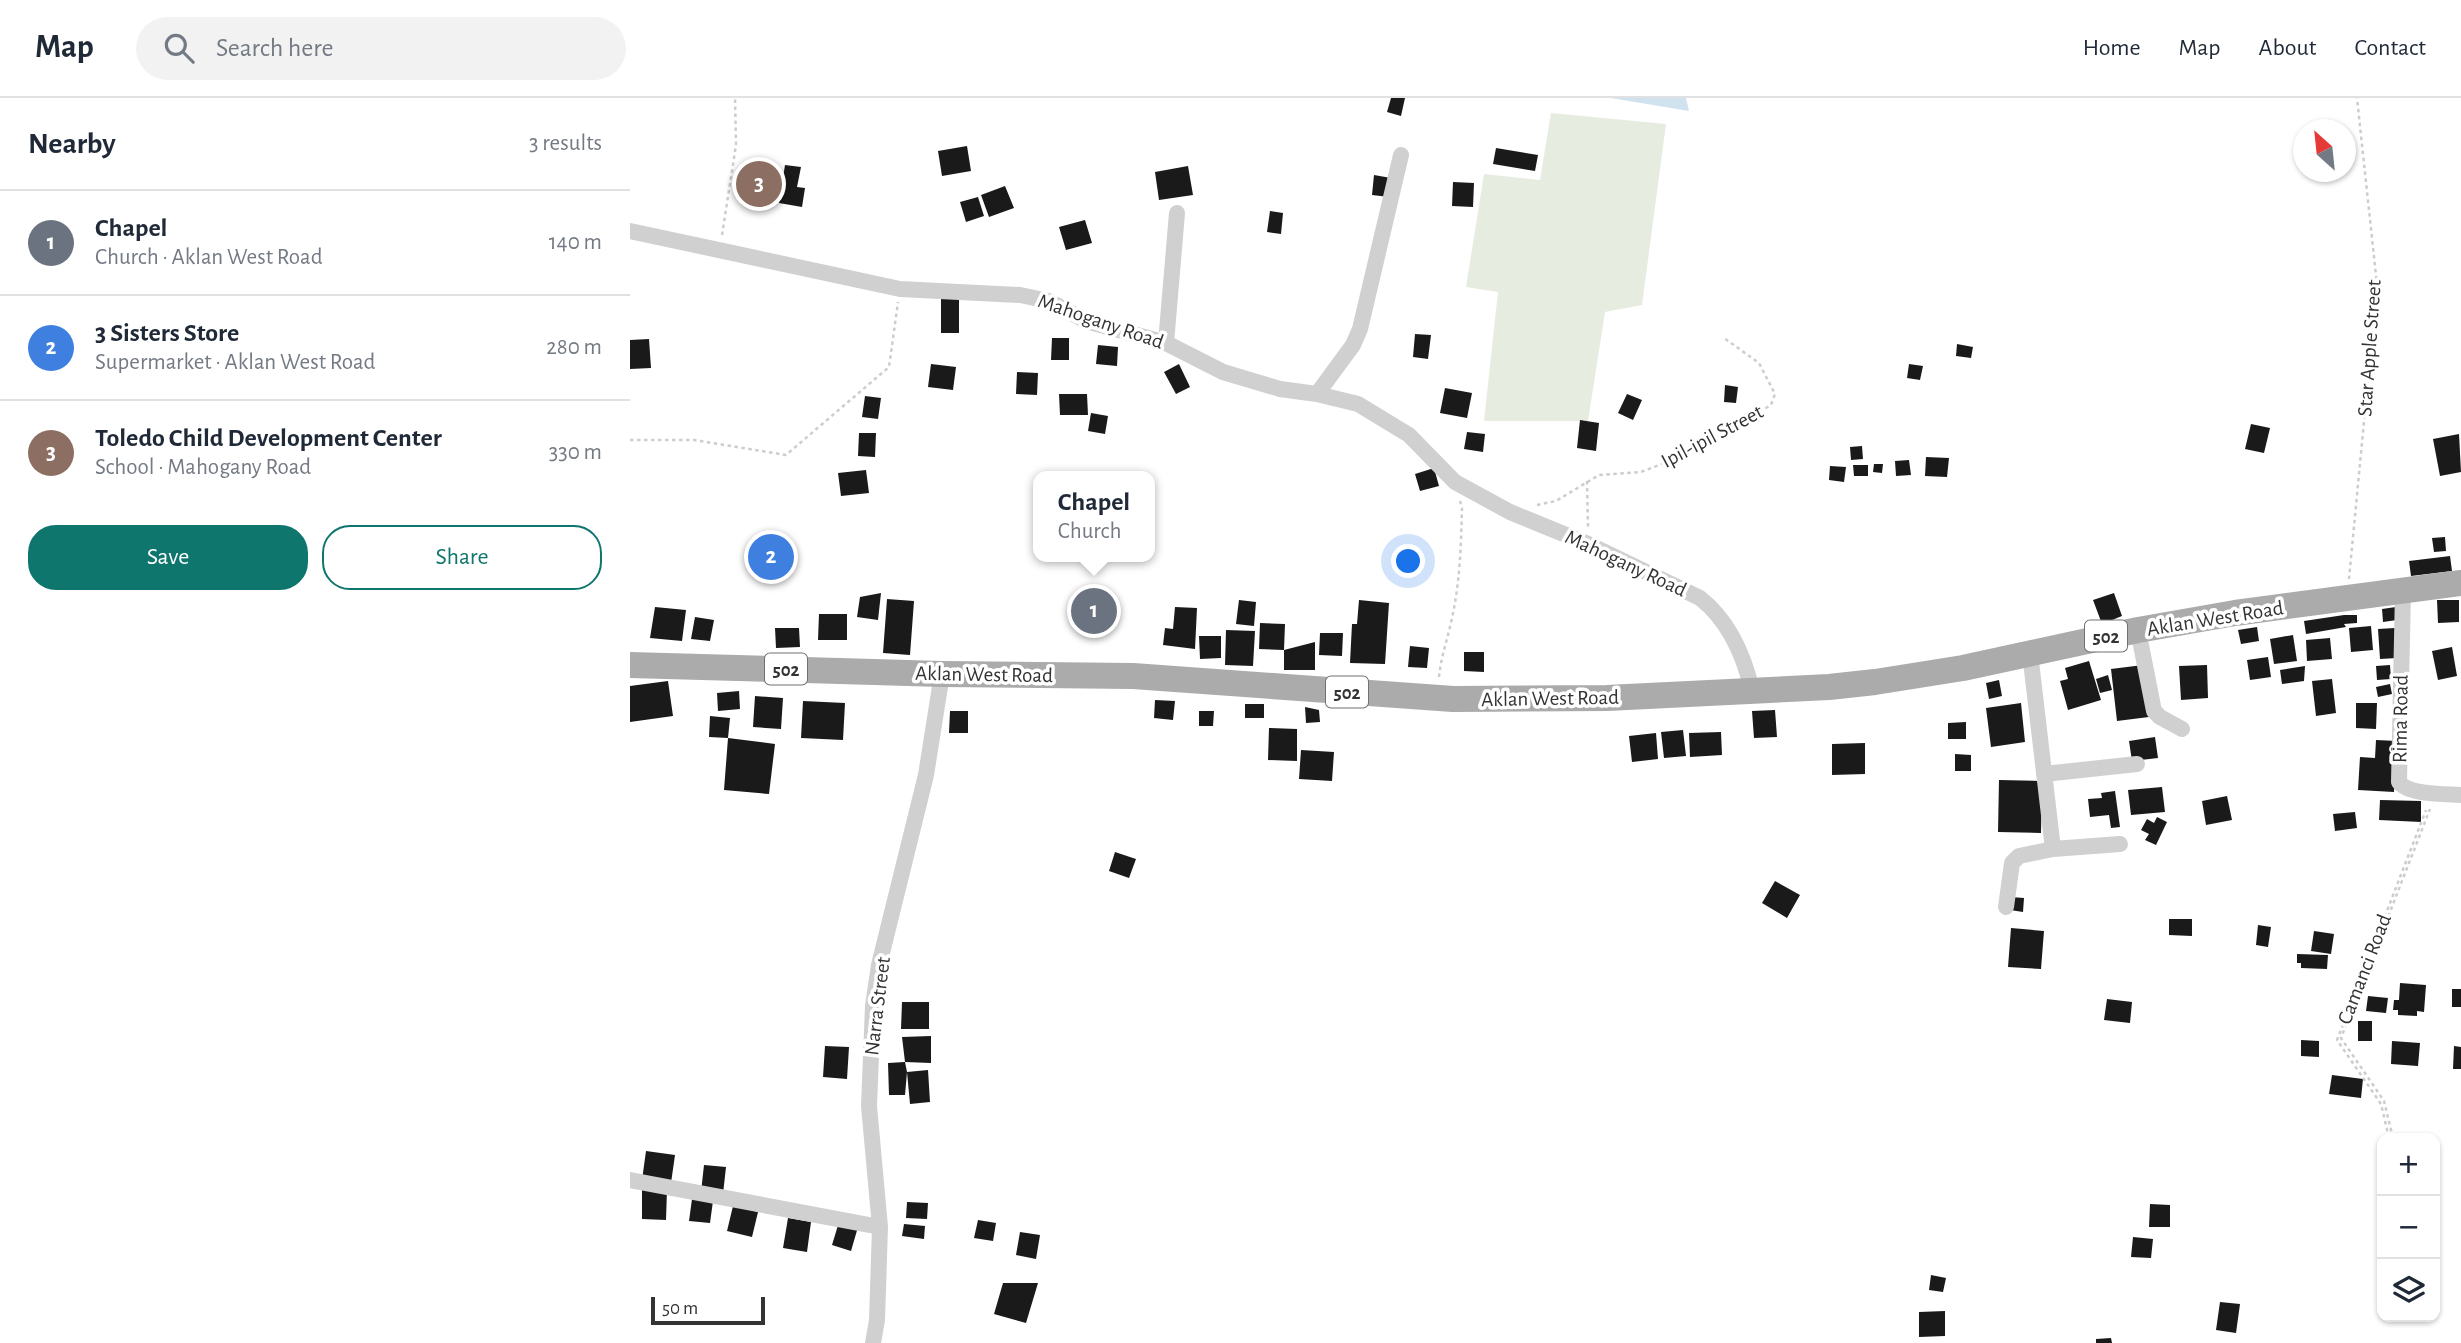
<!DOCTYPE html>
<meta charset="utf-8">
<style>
:root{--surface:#fff;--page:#f2f2f3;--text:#1f2937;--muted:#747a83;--line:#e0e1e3;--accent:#0f766e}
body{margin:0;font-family:"Alegreya Sans",sans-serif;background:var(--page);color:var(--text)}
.controls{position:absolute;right:21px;bottom:21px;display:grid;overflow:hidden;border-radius:14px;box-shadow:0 2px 5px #0004}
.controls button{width:63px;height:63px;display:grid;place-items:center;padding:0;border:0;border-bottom:2px solid var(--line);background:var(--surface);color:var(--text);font:35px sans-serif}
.compass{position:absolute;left:1663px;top:21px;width:63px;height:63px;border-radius:50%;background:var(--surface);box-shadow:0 2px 5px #0004;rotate:333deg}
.scale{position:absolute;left:21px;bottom:18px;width:114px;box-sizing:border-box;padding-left:7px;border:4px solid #333;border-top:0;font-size:19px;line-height:24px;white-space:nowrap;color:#333;-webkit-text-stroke:5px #fff;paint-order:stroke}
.you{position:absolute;left:779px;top:464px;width:24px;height:24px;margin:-18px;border:5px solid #fff;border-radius:50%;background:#1a73e8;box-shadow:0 0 0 10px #1a73e833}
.badge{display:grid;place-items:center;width:46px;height:46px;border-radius:50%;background:var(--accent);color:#fff;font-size:23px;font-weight:700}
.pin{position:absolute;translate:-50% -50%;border:4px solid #fff;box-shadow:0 2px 7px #0006}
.popup{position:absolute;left:403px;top:373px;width:122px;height:91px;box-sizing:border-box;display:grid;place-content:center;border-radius:14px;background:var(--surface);filter:drop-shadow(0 2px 5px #0005);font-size:23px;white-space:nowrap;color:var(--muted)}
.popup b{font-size:26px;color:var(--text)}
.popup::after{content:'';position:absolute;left:50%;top:100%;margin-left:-14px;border:14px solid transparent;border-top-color:var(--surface)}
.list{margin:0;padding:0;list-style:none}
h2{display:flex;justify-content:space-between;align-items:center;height:91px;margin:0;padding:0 28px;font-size:30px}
h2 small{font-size:23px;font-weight:400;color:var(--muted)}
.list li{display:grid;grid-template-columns:46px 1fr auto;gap:21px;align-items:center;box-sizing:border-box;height:105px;padding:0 28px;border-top:2px solid var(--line)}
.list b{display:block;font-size:26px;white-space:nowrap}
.list p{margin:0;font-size:23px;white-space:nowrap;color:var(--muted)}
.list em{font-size:23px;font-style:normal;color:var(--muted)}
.actions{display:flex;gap:14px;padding:21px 28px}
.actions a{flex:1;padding:16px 0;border:2px solid var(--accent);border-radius:28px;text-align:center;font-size:24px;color:var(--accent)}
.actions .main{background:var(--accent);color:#fff}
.icon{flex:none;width:38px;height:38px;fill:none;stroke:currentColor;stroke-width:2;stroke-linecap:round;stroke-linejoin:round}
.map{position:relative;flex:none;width:1831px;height:1245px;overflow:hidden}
header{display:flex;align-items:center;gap:42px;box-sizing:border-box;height:98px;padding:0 35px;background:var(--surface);border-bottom:2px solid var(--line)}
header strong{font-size:33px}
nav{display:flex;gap:38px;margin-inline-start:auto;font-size:24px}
.search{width:490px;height:63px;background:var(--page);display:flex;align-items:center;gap:18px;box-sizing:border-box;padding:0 24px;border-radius:38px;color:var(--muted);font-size:26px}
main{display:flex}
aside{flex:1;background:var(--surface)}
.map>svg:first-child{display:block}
</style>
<header>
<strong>Map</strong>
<div class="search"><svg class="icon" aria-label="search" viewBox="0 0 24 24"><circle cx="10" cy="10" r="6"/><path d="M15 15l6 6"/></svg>Search here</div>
<nav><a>Home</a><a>Map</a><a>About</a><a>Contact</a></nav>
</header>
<main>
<aside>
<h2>Nearby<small>3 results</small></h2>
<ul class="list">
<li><span class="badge" style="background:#6b7280">1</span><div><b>Chapel</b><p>Church · Aklan West Road</p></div><em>140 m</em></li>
<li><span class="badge" style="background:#3f7fe0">2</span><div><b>3 Sisters Store</b><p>Supermarket · Aklan West Road</p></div><em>280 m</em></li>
<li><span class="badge" style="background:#8d6e63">3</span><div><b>Toledo Child Development Center</b><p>School · Mahogany Road</p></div><em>330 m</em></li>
</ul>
<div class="actions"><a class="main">Save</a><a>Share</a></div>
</aside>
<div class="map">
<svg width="1831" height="1245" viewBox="0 0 1831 1245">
<rect width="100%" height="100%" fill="#fff"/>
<path fill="#e6ecdf" d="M921,15L1036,26L1012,207L975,214L958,323H854L868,194L836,189L854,76L910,82Z"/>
<path fill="#cfe2ee" d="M981,0H1056L1059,13Z"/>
<path fill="#1a1a1a" d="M761,0H775L771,18L757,14Z
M337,48L341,73L312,78L308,53Z
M866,50L908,57L905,73L863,66Z
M123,65L143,73L135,98L114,91Z
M155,67L171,69L167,89L175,90L172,109L149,105Z
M558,68L563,97L529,102L525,74Z
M744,77L761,80L759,99L742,97Z
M823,84L844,85L843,109L822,108Z
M375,88L384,110L359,119L351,97Z
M348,99L354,118L336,124L330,104Z
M640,113L653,115L651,136L637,134Z
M455,122L462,145L436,152L429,129Z
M311,201H329V235H311Z
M785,236L801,237L798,261L783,259Z
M422,240H439V262H421Z
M19,241L21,270L0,271V242Z
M1327,246L1343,249L1341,260L1326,258Z
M468,247L488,249L487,268L466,266Z
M301,266L326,269L323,292L298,289Z
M549,266L560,289L546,296L534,274Z
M1279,266L1293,268L1290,282L1277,280Z
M387,274L408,275L407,297L386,296Z
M1095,287L1108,289L1106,305L1094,304Z
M815,290L842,295L837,320L810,315Z
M429,296H457L458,317H430Z
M997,296L1012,302L1003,322L988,315Z
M235,298L251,300L248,321L232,319Z
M461,315L478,318L475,336L458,333Z
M950,322L969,325L966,353L947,350Z
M1621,326L1640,330L1634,355L1615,351Z
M837,334L855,336L853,354L834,351Z
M229,335H246L245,359L228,358Z
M1829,336L1831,374L1810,378L1803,341Z
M1232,348L1233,361L1221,362L1220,349Z
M1296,359L1319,360L1317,379L1295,378Z
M1279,362L1281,377L1266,378L1265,363Z
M1244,366H1253L1252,375L1243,374Z
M1223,367H1238V378H1224Z
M1200,368L1216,369L1214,384L1199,382Z
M804,370L809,388L790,393L785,376Z
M236,372L239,395L211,398L208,375Z
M1815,439L1816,453L1804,454L1802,440Z
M1820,458L1822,473L1781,478L1779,463Z
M251,495L248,522L227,519L230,499Z
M1484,495L1492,518L1472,526L1463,502Z
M257,501L284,503L280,557L253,555Z
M609,502L626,504L624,528L606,526Z
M729,502L759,505L755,566L720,565L722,526H727Z
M1807,502H1829V524L1808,525Z
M25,509L56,512L52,543L20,540Z
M545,509L567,510L565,551L533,547L535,530L543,531Z
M1766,509L1767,522L1753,524L1752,511Z
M189,516H217V542H188Z
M1714,517H1727V525L1714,526L1716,529L1676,536L1674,523Z
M65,519L84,522L80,543L61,541Z
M630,525L655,526L654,552L629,551Z
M1741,528L1743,552L1721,554L1719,530Z
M1627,529L1629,543L1611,546L1608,532Z
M145,530H169L170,549L146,550Z
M1765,530L1767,560L1750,561L1748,531Z
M596,532L625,533L623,568L595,567Z
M690,535H713L712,558L689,557Z
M1663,537L1667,563L1644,566L1640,541Z
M569,538H591V560L570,561Z
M1700,540L1702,561L1677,563L1676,542Z
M685,544V572H654V552Z
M780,548L799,550L797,570L778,569Z
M1822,549L1827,578L1808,582L1802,553Z
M834,554H854V574L834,573Z
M1638,559L1641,579L1620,582L1617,562Z
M1459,563L1471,602L1438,612L1430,583L1438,581L1435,570Z
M1513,567L1519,619L1487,623L1481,571Z
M1577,567L1578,600L1551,602L1549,568Z
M1760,567L1761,581L1747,582L1746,568Z
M1675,568L1674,583L1652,586L1650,572Z
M1478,577L1482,592L1470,595L1466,581Z
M1702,581L1706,615L1686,618L1682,583Z
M1369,582L1372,598L1359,601L1356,585Z
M38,583L43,618L0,624V588Z
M1760,586L1762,596L1748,599L1746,589Z
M109,593L110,611L88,613L87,595Z
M125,598L153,600L151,631L123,629Z
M525,602L545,603L543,622L524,620Z
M173,603L215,605L213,642L171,640Z
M1391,605L1395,644L1361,649L1356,610Z
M1726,605H1747L1746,631L1726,630Z
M615,606H634V620H615Z
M675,609L689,612L690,624L676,625Z
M1145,612L1147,639L1124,640L1122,613Z
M320,613H338V635H319Z
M569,613H584L583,628H569Z
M80,618L100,620L98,640L145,646L139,696L94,692L98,640L79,639Z
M1336,624V641H1318V625Z
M639,630L667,631V663L638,662Z
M1053,632L1056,658L1034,660L1031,634Z
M1091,634L1092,657L1060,659L1059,635Z
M1026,635L1028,661L1002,664L999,638Z
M1525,639L1528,660L1502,663L1499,643Z
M1746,642L1767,643L1764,694L1728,692L1730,659L1745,660Z
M1235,645V676L1202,677V646Z
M671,652L704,654L702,683L669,681Z
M1325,656L1341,657V673H1325Z
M1369,682L1412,683L1411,735L1368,734Z
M1532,689L1535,714L1501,717L1498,692Z
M1485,693L1490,729L1481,730L1479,717L1460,719L1458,701L1472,700L1471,695Z
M1597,698L1602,722L1576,727L1572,703Z
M1750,702L1791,703V724L1749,722Z
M1725,714L1727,730L1705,733L1703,716Z
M1527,719L1537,724L1526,747L1515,742L1519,736L1511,732L1517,721L1524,725Z
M485,754L506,761L499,780L479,773Z
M1145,783L1170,797L1157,820L1132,805Z
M1381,799L1394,800L1393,814L1380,812Z
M1539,821H1562V838L1539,837Z
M1628,827L1641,829L1638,849L1626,847Z
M1381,830L1414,833L1411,871L1378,869Z
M1684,833L1704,836L1701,856L1681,853Z
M1667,856L1698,857L1697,871L1671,870V865H1667Z
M1770,885L1796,887L1794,914L1787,913V918L1768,917V912H1763L1764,902H1769Z
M1822,891H1831V909H1822Z
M1738,898L1758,900L1756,915L1736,913Z
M1477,901L1502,904L1500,925L1474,922Z
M272,904H299V931H271Z
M1728,923H1742V943H1728Z
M301,938V965L275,964L272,939Z
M1671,942L1689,943V959L1671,958Z
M1762,943L1790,945L1788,968L1761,966Z
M195,948L219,949L217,981L193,979Z
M1824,948L1831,949V971H1823Z
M275,964L277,974L275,997H259L258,965Z
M298,972L300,1004L280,1006L277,974Z
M1702,977L1733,981L1731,1000L1699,996Z
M16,1053L45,1057L41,1085L12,1082Z
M74,1067L96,1069L93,1096L71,1094Z
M12,1091L37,1092L36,1122L12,1121Z
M62,1101L83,1103L80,1125L59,1123Z
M277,1104L298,1105L297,1121L276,1120Z
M1520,1106L1540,1107V1129H1519Z
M103,1108L128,1114L122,1139L97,1133Z
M158,1120L181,1124L177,1154L153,1150Z
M348,1122L366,1125L363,1143L344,1140Z
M209,1124L228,1129L221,1153L202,1147Z
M274,1126L295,1128L294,1141L272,1138Z
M390,1134L410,1137L406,1161L386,1157Z
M1503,1139L1523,1141L1521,1160L1501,1159Z
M1301,1177L1316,1180L1313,1194L1299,1192Z
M373,1185H408L396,1225L364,1216Z
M1590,1204L1610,1206L1606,1235L1586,1232Z
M1315,1213V1238L1289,1239V1214Z
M1481,1240L1482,1245H1466V1241Z"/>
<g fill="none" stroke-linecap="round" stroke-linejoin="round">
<path stroke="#cdcdcd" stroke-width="2.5" stroke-dasharray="3.5 3.5" stroke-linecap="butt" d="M92,137L106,47L105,0
M0,342H64L156,357L259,269L268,204
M957,383L958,429
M907,407L926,403L969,377L1011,374L1058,356L1141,307L1145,296L1129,265L1094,240
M1719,481L1747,187L1727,0
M809,579C811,558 818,540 822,520C830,484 831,447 832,410L830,403
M1759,1040L1751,1006L1707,942L1796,712
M1763,1040L1754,1003L1711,940L1800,711"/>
<path stroke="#d0d0d0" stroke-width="16" d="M0,133L270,191L390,197L419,203L456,223L536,245L593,274L650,291L687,296L728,306L779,337L825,384L880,414L958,446L1070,500C1098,522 1114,558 1122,592
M536,245L547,115
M687,296L723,247L730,231L771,57
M1773,493L1769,684C1778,697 1815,696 1831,697
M1508,532L1524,613L1530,619L1552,631
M1414,676L1507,666
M1423,751L1490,746
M1376,809L1382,765L1389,758L1423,751L1400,555
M0,1082L250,1129
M243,1245L247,1222L250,1129L239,1008L243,908L249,867L296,677L312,576"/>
<path stroke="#ababab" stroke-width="26" d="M0,567L312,576L503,578L823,601L977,600L1199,589L1245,584L1333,570L1508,532L1605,515L1831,485"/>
</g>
<g text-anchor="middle" stroke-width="7" stroke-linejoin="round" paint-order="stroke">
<g fill="#fff" stroke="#707070" stroke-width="2">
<rect x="1455" y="522.5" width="42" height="31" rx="5"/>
<rect x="135" y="555.5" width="42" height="31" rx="5"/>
<rect x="696" y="578.5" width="42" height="31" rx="5"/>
</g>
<g font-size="19" font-weight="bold" fill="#333">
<text x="1476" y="545">502</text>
<text x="156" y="578">502</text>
<text x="717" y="601">502</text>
</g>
<g font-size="21" fill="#333" stroke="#fff">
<text transform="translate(471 223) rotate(19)" y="7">Mahogany Road</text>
<text transform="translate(1739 250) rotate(-86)" y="7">Star Apple Street</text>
<text transform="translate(1082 338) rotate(-28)" y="7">Ipil-ipil Street</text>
<text transform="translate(996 465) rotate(25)" y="7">Mahogany Road</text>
<text transform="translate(1585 520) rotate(-9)" y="7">Aklan West Road</text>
<text transform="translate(354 576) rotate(1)" y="7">Aklan West Road</text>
<text transform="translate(920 600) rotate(-1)" y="7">Aklan West Road</text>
<text transform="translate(1770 621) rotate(-89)" y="7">Rima Road</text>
<text transform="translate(1734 871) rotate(-69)" y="7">Camanci Road</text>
<text transform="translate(247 908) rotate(-83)" y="7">Narra Street</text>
</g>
</g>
</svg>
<div class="controls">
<button>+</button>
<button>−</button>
<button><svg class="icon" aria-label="layers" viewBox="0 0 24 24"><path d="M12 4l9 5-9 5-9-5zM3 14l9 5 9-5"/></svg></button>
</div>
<svg class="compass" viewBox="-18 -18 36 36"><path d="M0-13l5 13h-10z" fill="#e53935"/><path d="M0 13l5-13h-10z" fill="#747a83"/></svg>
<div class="scale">50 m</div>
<div class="you"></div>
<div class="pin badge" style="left:464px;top:513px;background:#6b7280">1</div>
<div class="popup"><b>Chapel</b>Church</div>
<div class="pin badge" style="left:141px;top:459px;background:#3f7fe0">2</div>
<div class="pin badge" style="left:129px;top:86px;background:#8d6e63">3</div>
</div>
</main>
